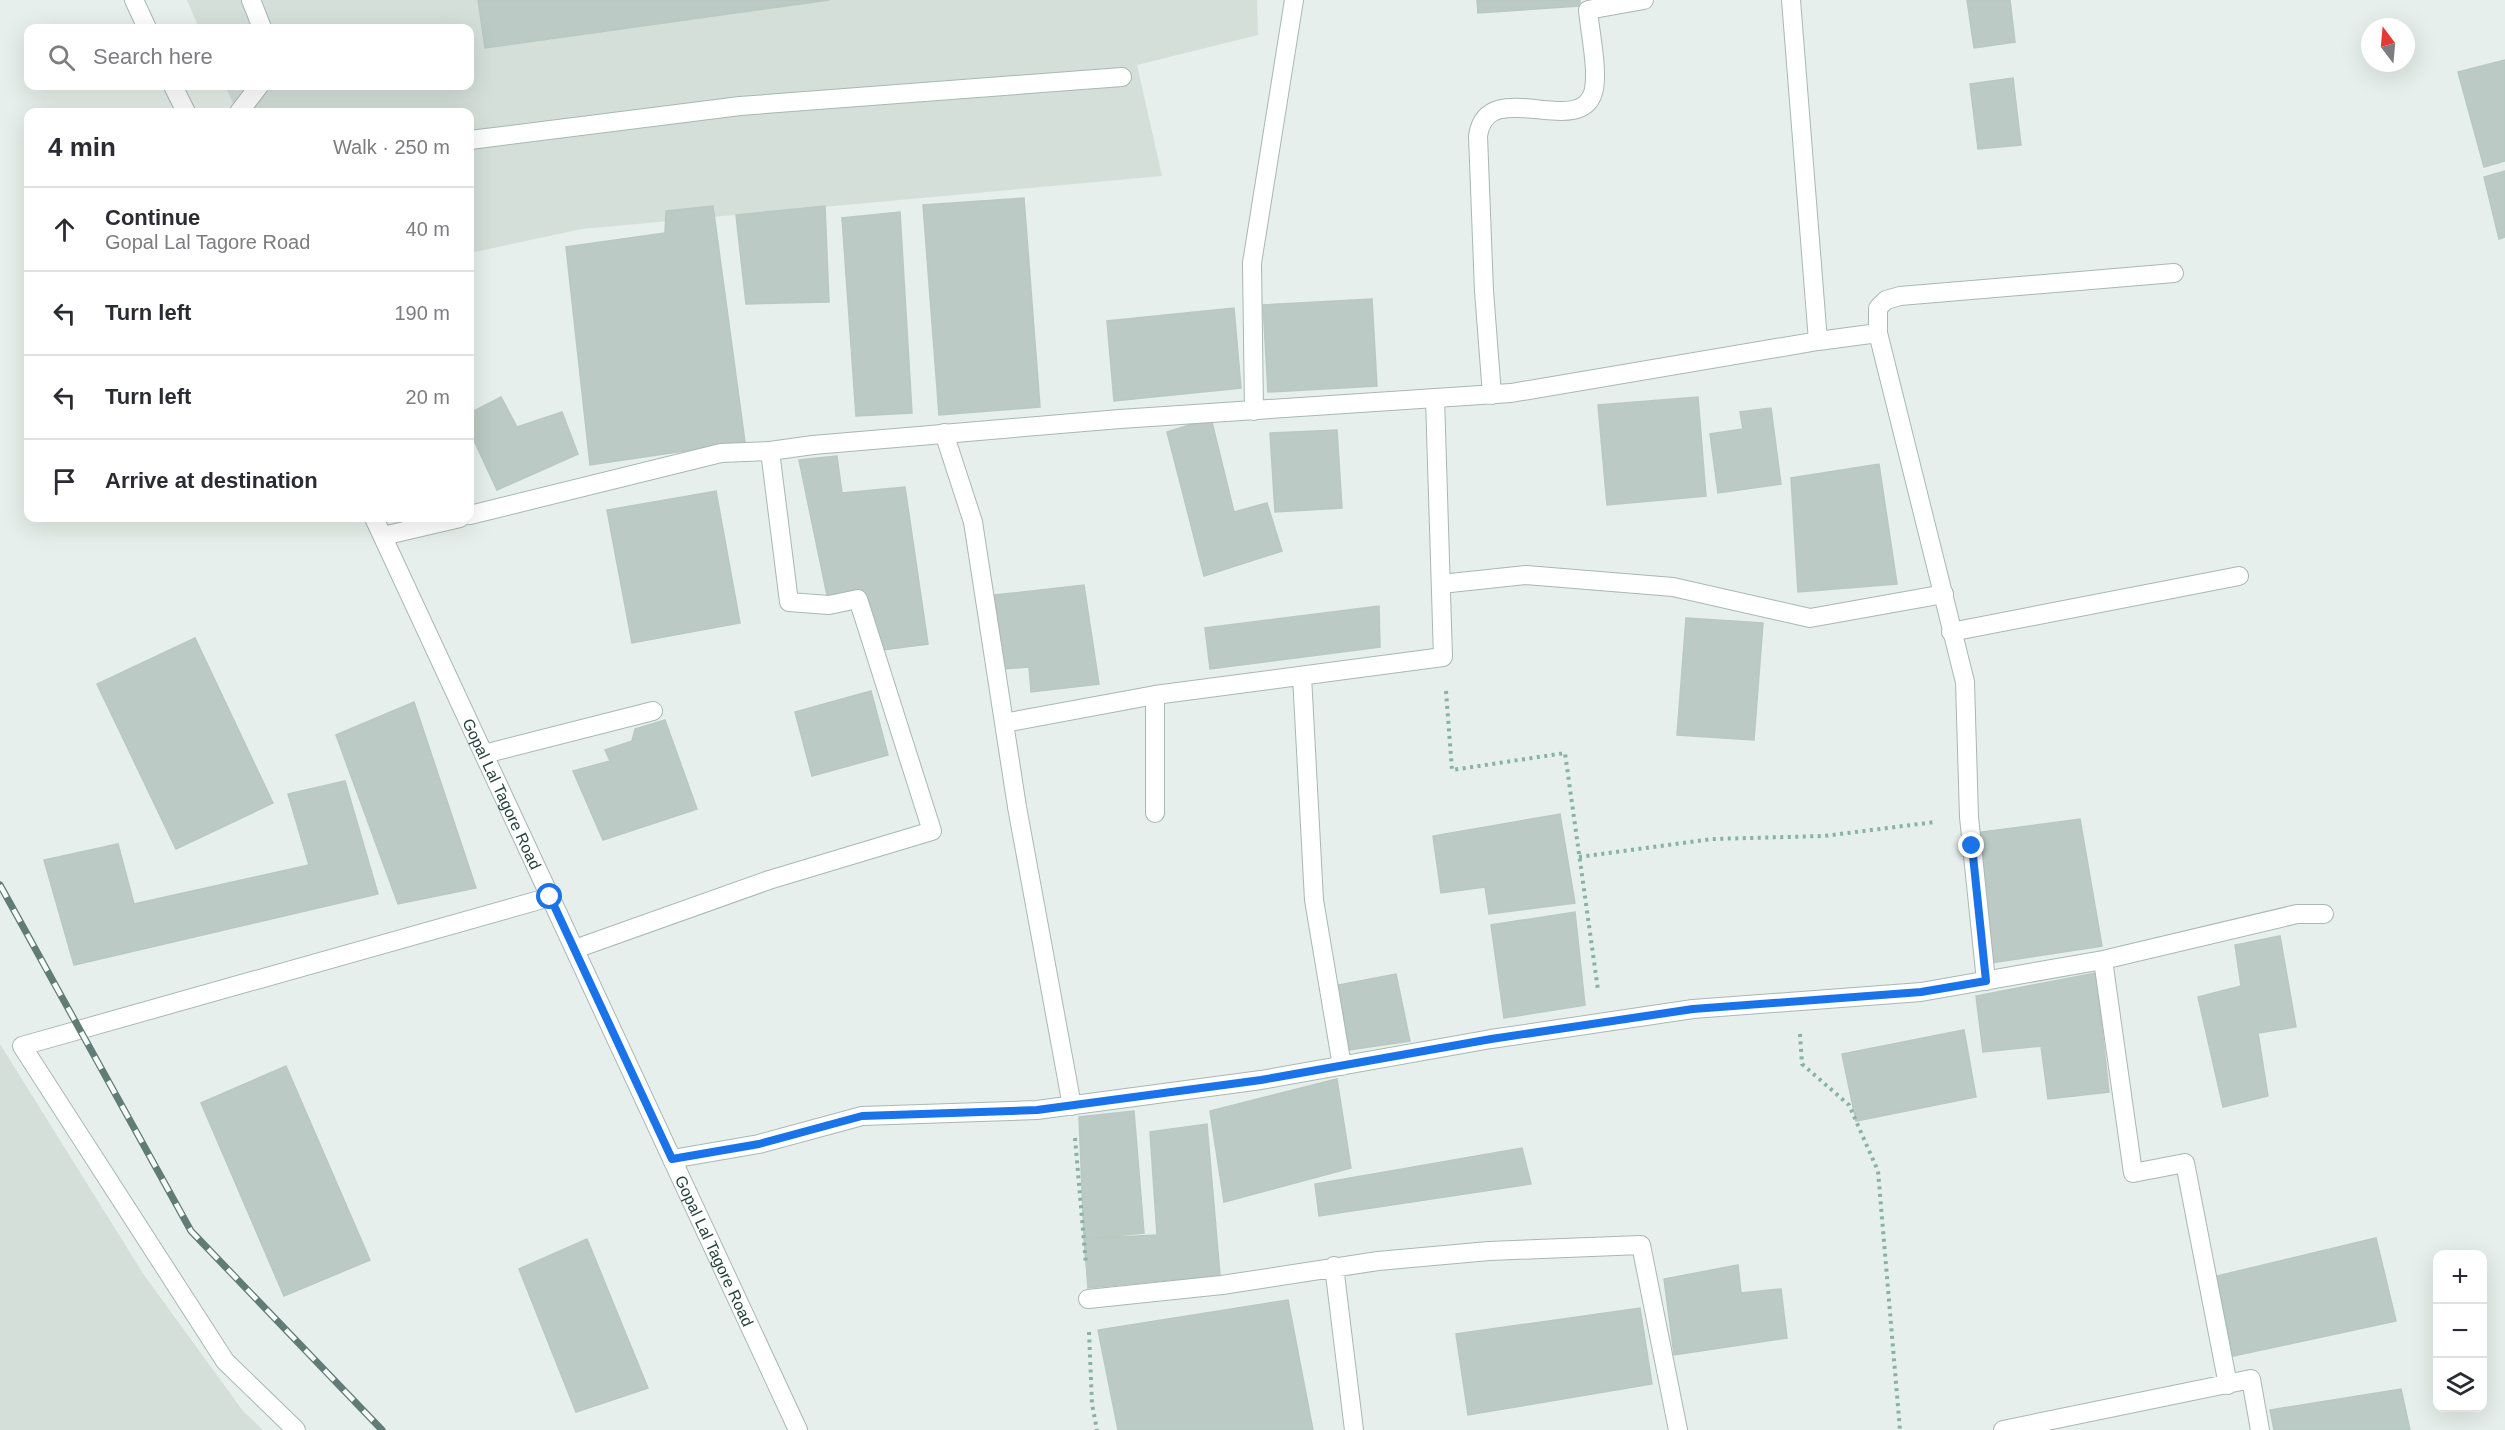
<!DOCTYPE html>
<meta charset="utf-8">
<style>
:root{--surface:#fff;--page:#f2f2f3;--text:#2b2b33;--muted:#7c7c81;--line:#e1e1e2}
body{margin:0;font-family:Helvetica,sans-serif;background:var(--page);color:var(--text)}
.controls{position:absolute;right:18px;bottom:18px;display:grid;overflow:hidden;border-radius:12px;box-shadow:0 6px 24px #0002}
.controls button{width:54px;height:54px;display:grid;place-items:center;padding:0;border:0;border-bottom:2px solid var(--line);background:var(--surface);color:var(--text);font:30px sans-serif}
.compass{position:absolute;left:2361px;top:18px;width:54px;height:54px;border-radius:50%;background:var(--surface);box-shadow:0 6px 24px #0002;rotate:344deg}
.stop{position:absolute;width:18px;height:18px;margin:-14px;border:4px solid #1a73e8;border-radius:50%;background:#fff}
.stop.end{background:#1a73e8;border-color:#fff;box-shadow:0 2px 6px #0008}
.list{margin:0;padding:0;list-style:none}
h2{display:flex;justify-content:space-between;align-items:center;height:78px;margin:0;padding:0 24px;font-size:26px}
h2 small{font-size:20px;font-weight:400;color:var(--muted)}
.list li{display:grid;grid-template-columns:39px 1fr auto;gap:18px;align-items:center;box-sizing:border-box;height:84px;padding:0 24px;border-top:2px solid var(--line)}
.list b{display:block;font-size:22px;white-space:nowrap}
.list p{margin:0;font-size:20px;white-space:nowrap;color:var(--muted)}
.list em{font-size:20px;font-style:normal;color:var(--muted)}
.icon{flex:none;width:33px;height:33px;fill:none;stroke:currentColor;stroke-width:2;stroke-linecap:round;stroke-linejoin:round}
.map{position:relative;flex:none;width:2505px;height:1430px;overflow:hidden}
.search{position:absolute;background:var(--surface);box-shadow:0 6px 24px #0002;left:24px;top:24px;width:450px;height:66px;display:flex;align-items:center;gap:15px;box-sizing:border-box;padding:0 21px;border-radius:12px;color:var(--muted);font-size:22px}
.panel{position:absolute;background:var(--surface);box-shadow:0 6px 24px #0002;left:24px;top:108px;width:450px;height:414px;border-radius:12px}
.map>svg:first-child{display:block}
</style>
<div class="map">
<svg width="2505" height="1430" viewBox="0 0 2505 1430">
<rect width="100%" height="100%" fill="#e6efeb"/>
<path fill="#d4dfda" d="M187,0H1257L1258,35L1137,65L1162,176L582,229L470,253V112H237L225,86H470V28H199Z
M0,1044L144,1275L243,1411L263,1430H0Z"/>
<path fill="#bbcac4" stroke="#b8c9c2" stroke-width="1.5" d="M478,0H829L485,48Z
M1477,0H1580V6L1478,13Z
M1967,0H2010L2015,42L1974,48Z
M2505,60V161L2484,167L2458,72Z
M2013,78L2021,145L1978,149L1970,84Z
M2505,171V237L2499,239L2484,177Z
M1024,198L1040,407L939,415L923,205Z
M713,206L745,442L590,465L566,247L665,233L666,211Z
M825,206L829,302L746,304L736,215Z
M900,212L912,413L856,416L842,218Z
M1372,299L1377,386L1268,392L1263,305Z
M1234,308L1241,388L1114,401L1107,321Z
M501,397L517,427L562,412L578,454L497,490L470,432V413Z
M1698,397L1706,496L1607,505L1598,405Z
M1771,408L1781,484L1718,493L1710,434L1743,429L1740,412Z
M1211,418L1234,512L1267,503L1282,551L1204,576L1167,432Z
M1337,430L1342,508L1275,512L1270,433Z
M837,456L842,493L905,487L928,644L875,651L865,590H854L829,605L799,460Z
M1879,464L1897,584L1798,592L1791,478Z
M716,491L740,623L632,643L607,510Z
M1084,585L1099,684L1031,692L1029,667L1003,669L995,595Z
M1379,606L1380,647L1210,669L1205,628Z
M1686,618L1763,623L1754,740L1677,735Z
M195,638L273,803L176,849L97,684Z
M871,691L888,755L812,776L795,712Z
M414,702L476,888L398,904L336,735Z
M665,720L697,809L603,840L573,771L610,761L605,750L632,741L635,729Z
M345,781L378,894L74,965L44,860L118,844L134,904L309,865L288,794Z
M1560,814L1575,903L1489,914L1485,887L1441,893L1433,836Z
M2080,819L2102,946L1991,963L1975,833Z
M1575,912L1585,1005L1504,1018L1491,925Z
M2280,936L2296,1027L2258,1033L2268,1096L2223,1107L2198,997L2241,986L2235,945Z
M2096,973L2109,1092L2048,1099L2041,1046L1983,1052L1976,996Z
M1396,974L1410,1041L1349,1050L1338,985Z
M1964,1030L1976,1097L1856,1121L1842,1054Z
M286,1066L370,1260L284,1296L201,1103Z
M1337,1079L1351,1168L1224,1202L1210,1111Z
M1134,1111L1144,1233L1084,1239L1079,1117Z
M1207,1124L1220,1275L1088,1288L1084,1239L1157,1235L1150,1132Z
M1522,1148L1531,1184L1319,1216L1315,1184Z
M2376,1238L2396,1321L2233,1356L2217,1276Z
M587,1239L648,1388L576,1412L519,1269Z
M1738,1265L1741,1293L1781,1289L1787,1338L1674,1355L1664,1279Z
M1288,1300L1313,1430H1118L1098,1330Z
M1640,1308L1652,1384L1468,1415L1456,1334Z
M2401,1389L2410,1430H2274L2270,1410Z"/>
<g fill="none" stroke-linecap="round" stroke-linejoin="round">
<defs>
<path id="service" d="M251,0L262,28
M239,112L259,86
M470,140L740,106L1122,77
M944,433L973,522L1017,807L1072,1106
M1441,584L1526,575L1673,587L1810,618L1944,594
M1951,632L2239,576
M1302,676L1314,900L1342,1066
M1004,723L1155,695
M484,754L653,711
M1155,813V695L1443,657L1435,398
M575,949L769,880L932,831L858,599L829,605L789,602L770,451
M2103,960L2133,1173L2185,1163L2228,1385
M672,1159L759,1144L862,1116L1037,1110L1261,1080L1491,1039L1693,1009L1921,992L2103,960L2297,914H2324
M1334,1266L1354,1430
M1088,1299L1222,1285L1378,1261L1489,1251L1641,1245L1678,1430
M296,1430L225,1361L22,1046L550,897
M2003,1430L2251,1379L2260,1430"/>
<path id="minor" d="M1791,0L1818,341
M1492,395L1484,291L1478,136C1487,75 1578,139 1593,93C1599,73 1590,33 1588,10L1644,0
M1254,411L1252,263L1294,0
M470,515L721,453L770,451L813,445L1120,419L1511,393L1818,341L1878,333
M383,536L460,518
M1986,981L1969,817L1965,682L1878,333V308L1886,300L1900,296L2174,273"/>
<g id="tertiary">
<path d="M134,0L147,28"/>
<path d="M173,86L186,112"/>
<path id="s1" d="M374,518L798,1430"/>
</g>
</defs>
<use href="#service" stroke="#a8b8b2" stroke-width="20"/>
<use href="#minor" stroke="#a8b8b2" stroke-width="20"/>
<use href="#tertiary" stroke="#a8b8b2" stroke-width="20"/>
<path stroke="#86b3a5" stroke-width="4" stroke-dasharray="3 4.5" stroke-linecap="butt" d="M1446,691L1452,770L1565,753L1598,990
M1579,857L1712,839L1824,836L1935,822
M1800,1034L1802,1064L1849,1105L1878,1171L1900,1430
M1075,1138L1086,1265
M1089,1332L1092,1404L1097,1430"/>
<use href="#service" stroke="#fff" stroke-width="18"/>
<use href="#minor" stroke="#fff" stroke-width="18"/>
<use href="#tertiary" stroke="#fff" stroke-width="18"/>
<defs>
<path id="rail" d="M0,885L191,1231L382,1430"/>
</defs>
<use href="#rail" stroke="#5f7d75" stroke-width="7"/>
<use href="#rail" stroke="#f7fbf9" stroke-width="4.5" stroke-dasharray="14" stroke-linecap="butt"/>
</g>
<g fill="none" stroke-linecap="round" stroke-linejoin="round">
<path stroke="#1a73e8" stroke-width="8" d="M550,897L672,1159L759,1144L862,1116L1037,1110L1261,1080L1491,1039L1693,1009L1921,992L1986,981L1972,846"/>
</g>
<g text-anchor="middle" stroke-width="5" stroke-linejoin="round" paint-order="stroke">
<g font-size="16" fill="#24423a" stroke="#f7fbf9">
<text dy="6" stroke="none"><textPath href="#s1" startOffset="304">Gopal Lal Tagore Road</textPath></text>
<text dy="6" stroke="none"><textPath href="#s1" startOffset="808">Gopal Lal Tagore Road</textPath></text>
</g>
</g>
</svg>
<div class="controls">
<button>+</button>
<button>−</button>
<button><svg class="icon" aria-label="layers" viewBox="0 0 24 24"><path d="M12 4l9 5-9 5-9-5zM3 14l9 5 9-5"/></svg></button>
</div>
<svg class="compass" viewBox="-18 -18 36 36"><path d="M0-13l5 13h-10z" fill="#e53935"/><path d="M0 13l5-13h-10z" fill="#7c7c81"/></svg>
<div class="stop" style="left:550px;top:897px"></div>
<div class="stop end" style="left:1972px;top:846px"></div>
<div class="search"><svg class="icon" aria-label="search" viewBox="0 0 24 24"><circle cx="10" cy="10" r="6"/><path d="M15 15l6 6"/></svg>Search here</div>
<section class="panel">
<h2>4 min<small>Walk · 250 m</small></h2>
<ul class="list">
<li><svg class="icon" aria-label="ahead" viewBox="0 0 24 24"><path d="M12 20V5M6 11l6-6 6 6"/></svg><div><b>Continue</b><p>Gopal Lal Tagore Road</p></div><em>40 m</em></li>
<li><svg class="icon" aria-label="left" viewBox="0 0 24 24"><path d="M17 20v-9H6M10 6l-5 5 5 5"/></svg><div><b>Turn left</b></div><em>190 m</em></li>
<li><svg class="icon" aria-label="left" viewBox="0 0 24 24"><path d="M17 20v-9H6M10 6l-5 5 5 5"/></svg><div><b>Turn left</b></div><em>20 m</em></li>
<li><svg class="icon" aria-label="arrive" viewBox="0 0 24 24"><path d="M6 21V4h12l-3 4 3 4H6"/></svg><div><b>Arrive at destination</b></div></li>
</ul>
</section>
</div>
